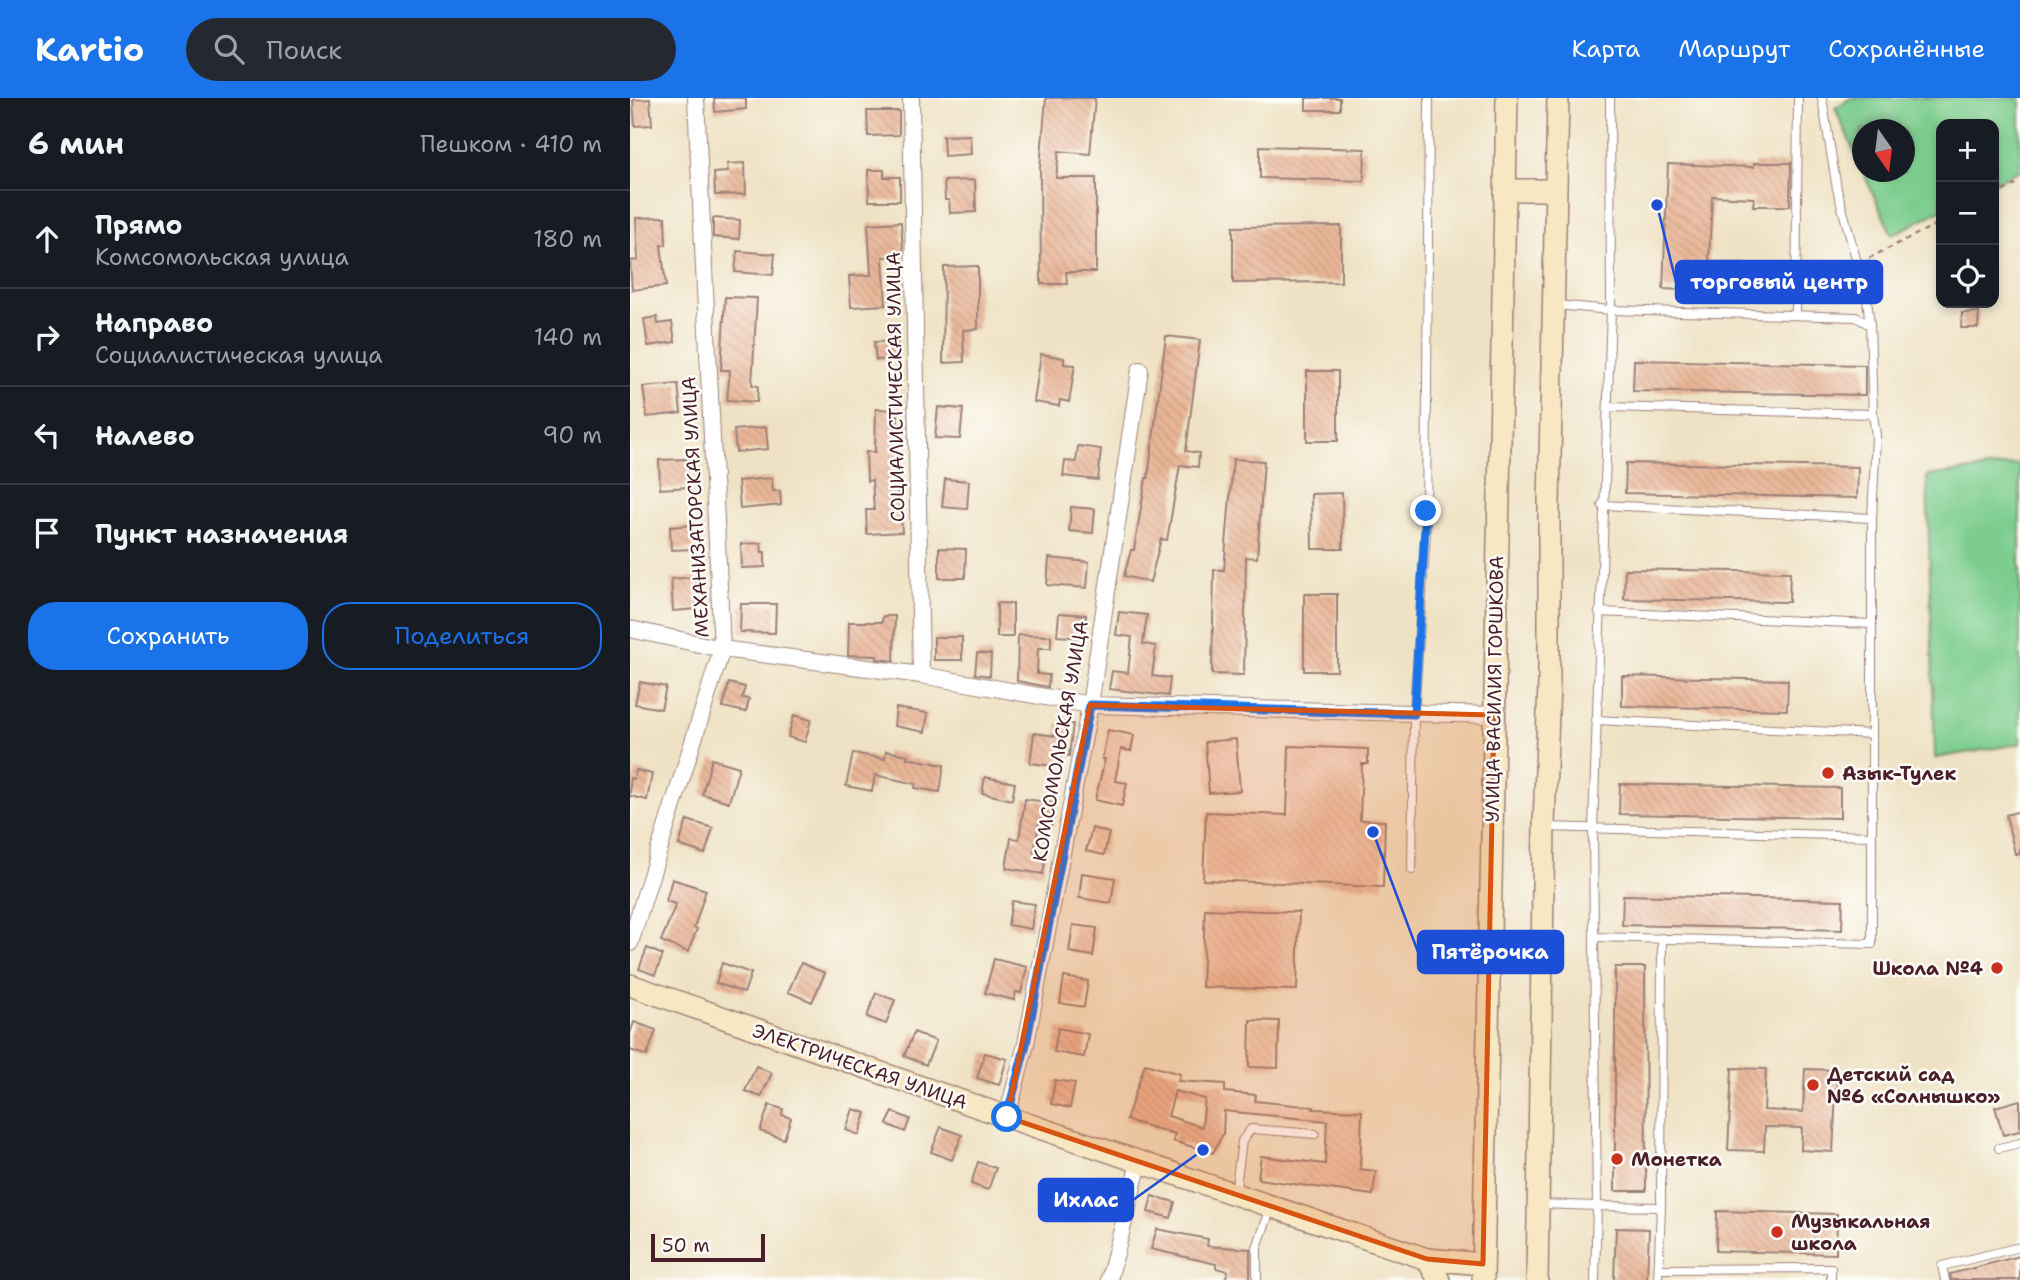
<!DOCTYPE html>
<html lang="ru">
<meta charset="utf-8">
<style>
:root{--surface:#171b24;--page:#242831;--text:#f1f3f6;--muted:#9ea1a6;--line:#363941;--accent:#1a73e8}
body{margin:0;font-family:"Shantell Sans",sans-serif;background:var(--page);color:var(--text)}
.controls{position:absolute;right:21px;top:21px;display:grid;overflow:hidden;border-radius:14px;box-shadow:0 4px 10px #0003}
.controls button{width:63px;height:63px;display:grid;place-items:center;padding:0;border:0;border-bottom:2px solid var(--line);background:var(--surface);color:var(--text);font:35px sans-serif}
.compass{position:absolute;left:1222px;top:21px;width:63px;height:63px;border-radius:50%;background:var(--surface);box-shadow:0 4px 10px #0003;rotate:166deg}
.scale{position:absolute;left:21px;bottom:18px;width:114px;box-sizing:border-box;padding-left:7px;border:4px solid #4a1f2b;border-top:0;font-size:19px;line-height:24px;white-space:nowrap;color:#4a1f2b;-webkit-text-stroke:5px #fdfcf7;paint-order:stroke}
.stop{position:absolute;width:21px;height:21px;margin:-16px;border:5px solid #1a73e8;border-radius:50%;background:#fff}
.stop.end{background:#1a73e8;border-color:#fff;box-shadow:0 2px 7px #0008}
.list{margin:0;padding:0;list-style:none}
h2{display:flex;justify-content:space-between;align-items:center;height:91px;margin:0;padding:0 28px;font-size:30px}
h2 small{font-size:23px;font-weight:400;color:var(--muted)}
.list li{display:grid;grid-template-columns:46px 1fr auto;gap:21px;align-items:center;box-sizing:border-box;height:98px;padding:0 28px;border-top:2px solid var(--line)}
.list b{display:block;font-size:26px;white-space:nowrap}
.list p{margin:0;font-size:23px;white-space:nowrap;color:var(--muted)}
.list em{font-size:23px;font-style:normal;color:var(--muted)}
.actions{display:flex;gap:14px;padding:21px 28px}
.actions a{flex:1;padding:16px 0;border:2px solid var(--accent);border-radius:28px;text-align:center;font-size:24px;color:var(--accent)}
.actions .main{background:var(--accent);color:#fff}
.icon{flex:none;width:38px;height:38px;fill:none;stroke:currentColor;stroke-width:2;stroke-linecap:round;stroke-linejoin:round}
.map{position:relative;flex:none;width:1390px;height:1182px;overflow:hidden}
header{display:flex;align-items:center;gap:42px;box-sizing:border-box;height:98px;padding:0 35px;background:var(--accent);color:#fff}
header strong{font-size:33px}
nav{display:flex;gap:38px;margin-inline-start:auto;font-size:24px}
.search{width:490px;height:63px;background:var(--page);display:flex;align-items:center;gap:18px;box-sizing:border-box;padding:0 24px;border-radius:38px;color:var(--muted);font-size:26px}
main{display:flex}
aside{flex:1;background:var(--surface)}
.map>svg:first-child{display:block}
</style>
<header>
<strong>Kartio</strong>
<div class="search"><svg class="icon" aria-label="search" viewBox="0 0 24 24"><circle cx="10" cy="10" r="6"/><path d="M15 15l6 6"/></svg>Поиск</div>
<nav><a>Карта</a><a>Маршрут</a><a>Сохранённые</a></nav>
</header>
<main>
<aside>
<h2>6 мин<small>Пешком · 410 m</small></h2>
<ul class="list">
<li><svg class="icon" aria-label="ahead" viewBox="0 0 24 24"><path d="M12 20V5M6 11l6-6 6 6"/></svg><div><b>Прямо</b><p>Комсомольская улица</p></div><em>180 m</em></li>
<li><svg class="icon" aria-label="right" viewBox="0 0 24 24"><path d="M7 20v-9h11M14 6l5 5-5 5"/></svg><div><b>Направо</b><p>Социалистическая улица</p></div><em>140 m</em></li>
<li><svg class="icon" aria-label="left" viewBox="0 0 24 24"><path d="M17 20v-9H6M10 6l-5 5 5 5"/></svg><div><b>Налево</b></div><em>90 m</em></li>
<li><svg class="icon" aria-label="arrive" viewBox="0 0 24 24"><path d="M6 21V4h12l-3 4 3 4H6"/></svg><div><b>Пункт назначения</b></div></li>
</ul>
<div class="actions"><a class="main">Сохранить</a><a>Поделиться</a></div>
</aside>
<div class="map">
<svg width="1390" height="1182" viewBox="0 0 1390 1182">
<defs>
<pattern id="building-back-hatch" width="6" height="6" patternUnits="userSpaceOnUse" patternTransform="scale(1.75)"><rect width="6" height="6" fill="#e9b597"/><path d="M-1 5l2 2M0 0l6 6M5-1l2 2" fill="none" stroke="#c99b82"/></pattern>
</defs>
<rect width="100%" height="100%" fill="#fdfcf7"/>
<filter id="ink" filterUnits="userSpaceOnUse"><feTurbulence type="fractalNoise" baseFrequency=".0143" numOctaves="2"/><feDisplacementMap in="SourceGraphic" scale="14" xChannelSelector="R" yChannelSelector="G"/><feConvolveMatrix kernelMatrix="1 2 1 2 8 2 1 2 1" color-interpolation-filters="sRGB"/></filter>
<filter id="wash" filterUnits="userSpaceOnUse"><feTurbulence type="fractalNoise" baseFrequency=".00686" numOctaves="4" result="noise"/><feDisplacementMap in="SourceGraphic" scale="28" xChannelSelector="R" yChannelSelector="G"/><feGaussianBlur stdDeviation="1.57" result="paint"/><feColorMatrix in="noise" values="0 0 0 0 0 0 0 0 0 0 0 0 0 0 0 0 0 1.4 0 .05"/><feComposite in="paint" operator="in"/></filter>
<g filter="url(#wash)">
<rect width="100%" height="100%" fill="#efe2c4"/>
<path fill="#7dcd8e" stroke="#64765c" stroke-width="2" d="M1221,0H1390V72L1364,85V26H1311V112L1262,137L1233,74H1274V32H1232V71L1205,10Z
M1390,366V646L1305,660L1297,378Z"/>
<g id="blocks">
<path fill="url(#building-back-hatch)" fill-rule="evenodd" d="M84,0H116V11L85,14Z
M416,0H465L460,56L429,53L426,80H466V174H436L437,186H411L410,70Z
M676,0H710V12H676Z
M20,1L22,27L5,28L3,2Z
M237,13H269V37L238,38Z
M340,37L341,56L314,58L313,38Z
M630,48L735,51L734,83L630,80Z
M115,65L116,96L85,97L84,75L98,74L97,66Z
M1124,65H1161L1160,108H1123L1124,100L1082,98L1079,164L1121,166L1120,195L1033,191L1038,66L1124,69Z
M238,72H254V79H270V103H239Z
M345,82L346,114L320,115L319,102H315L314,83Z
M35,119L36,147H31L36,188L2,192L0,163L8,162L6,120Z
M83,120L110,122L109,141L83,139Z
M271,124L273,153L261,154L262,159H253L256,207L221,209L219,178L241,177L238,126Z
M711,128V184L603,185V129Z
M107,153L145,156L143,177L105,174Z
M348,168V231L333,232L334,264L313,265L314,169Z
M95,199L127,200L122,287L128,288L127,304L97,302L100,272H91Z
M1349,214L1348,230H1331L1332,215Z
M27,219L28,226L42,224L45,244L18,248L14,221Z
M536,238L570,242L556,353L569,355L568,369L550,367L537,442L531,441L520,484L494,478L501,452H504L516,380H518Z
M267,243L268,261L246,262L244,244Z
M411,256L434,260V266L445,267L439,304L430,302L429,308L404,304Z
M1004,262L1235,267V297L1003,293Z
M677,273H708V343H677Z
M48,286L51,315L17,319L13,289Z
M308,309L333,311L330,341L305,340Z
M246,311L268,312L267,396H270L272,434L237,436L236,412H244L242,382L237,383L236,354H245Z
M136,329L138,351L106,354L104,332Z
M448,348L471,351L468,382L433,378L435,363L446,364Z
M57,361L59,389L30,391L29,362Z
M603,361L634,363L627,460L616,459L614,577L582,576L584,472H594Z
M996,365L1228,369L1227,400L995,395Z
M142,380L143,393H150L151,407L110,411L108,383Z
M315,381L339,383L337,411L312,409Z
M712,395L713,451H682L681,396Z
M441,409L465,411L463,435L439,433Z
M62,427L64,451L41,452L40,429Z
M131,445L132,454H135V469L112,470L111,446Z
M309,450L336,451L335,480H309Z
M419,460L459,464L457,490L417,487Z
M995,471L1160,474L1159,504L994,501Z
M65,479L67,511L43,513L41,481Z
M674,496H707V573H674Z
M367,505L383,506V539H367Z
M111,506H146L145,535L110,534Z
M489,514L517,517L513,546L526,548L522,578L540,580L538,598L479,591L482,573L498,575L502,539L486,537Z
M429,515L456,517L454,540L427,538Z
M253,518H265L264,563L247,561V558L218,557L219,524H252Z
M388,537L421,538V550H408L407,576L419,577L418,589L387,583Z
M304,539H332V562H304Z
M347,555L361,556L360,578L345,576Z
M992,578L1158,582L1157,612L992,608Z
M10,584L36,589L31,611L5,606Z
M99,585L115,589L112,600L119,601L116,614L93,609Z
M266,610L298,615L295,634L264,628Z
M164,617L181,622L175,644L158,639Z
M428,624L443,626L439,658L431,657L430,669L400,665L404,635L426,638Z
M478,632L504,637L501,653L491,651L485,683L497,685L492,708L465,702L475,661H472Z
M606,641L610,693L579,695L575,644Z
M659,648L738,651V666H732L730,722L755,723L753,789L573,782L576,714L657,717Z
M256,653L278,657L277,660L314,667L310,694L285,690L286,686L245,677L242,693L216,688L223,655L255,661Z
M82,661L109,669L99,704L72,696Z
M6,672L22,676L17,702L0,698V680L4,681Z
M355,679L385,685L382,702L352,695Z
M990,686L1210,690V720L989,716Z
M395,701L425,705L422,727L409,725L404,755L416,757L413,776L376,770L381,740L389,741Z
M1390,713V756H1385L1376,717Z
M57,722L83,730L75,756L49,747Z
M462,730L479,735L474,757L456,753Z
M452,775L485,780L481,805L449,800Z
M42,781L76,792L64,830L67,831L58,854L31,843L46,806L36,803Z
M993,797L1213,802L1212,832L992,827Z
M382,803L405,806L401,831L378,827Z
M575,811L669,814L667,892L572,889Z
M443,827L467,830L463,858L439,854Z
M17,850L33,857L25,877L9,871Z
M364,861L397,869L391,895L386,894L384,902L355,895Z
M92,865L121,875L114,895L86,885Z
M171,865L195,875L182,904L158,894Z
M985,869H1015L1016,1093H985Z
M434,879L458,883L454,909L430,905Z
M246,895L265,902L256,926L237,919Z
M620,922L649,923L648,970L619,969Z
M4,924L26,932L17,958L0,952V936Z
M428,930L458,936L454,959L424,954Z
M284,934L306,943L296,967L274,958Z
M355,955L377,961L369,987L347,980Z
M515,966L550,976L548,983L595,986V994L626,997L625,1003L684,1009L683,1011L732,1013L730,1071L746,1073L743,1097L628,1081L631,1058L695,1066L697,1023L594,1013L593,1036L583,1055L543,1043L545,1036L496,1022ZM545,993L575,1001L572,1029L538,1018Z
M126,968L142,975L131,999L115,993Z
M1102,970L1136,971L1134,1012L1173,1014L1175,971L1207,972L1203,1054L1171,1052L1172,1030L1135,1029L1134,1053L1098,1052Z
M425,982L445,985L440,1010L421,1006Z
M1390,1002V1033L1373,1037L1365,1009Z
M139,1007L153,1011L152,1017L161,1020L154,1041L130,1033Z
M223,1011L236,1015L229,1037L216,1032Z
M263,1014L280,1021L275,1034L257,1026Z
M311,1029L332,1037L322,1062L301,1054Z
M348,1064L366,1070L358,1092L341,1086Z
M522,1098L545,1104L541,1120L518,1114Z
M1087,1113L1207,1116L1206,1156L1086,1153Z
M986,1130L1019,1131L1017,1182H984Z
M527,1131L578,1141L577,1148L620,1151V1182H595L598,1173L586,1170V1166L521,1151Z
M1390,1158V1182H1321L1320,1176Z"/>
</g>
</g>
<g filter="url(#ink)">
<use href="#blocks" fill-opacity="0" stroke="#9c8078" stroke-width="2"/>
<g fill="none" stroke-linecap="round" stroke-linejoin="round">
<defs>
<path id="lane" d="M980,0L981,212L963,731L964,839L1242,846V420
M1192,0L1207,91L1237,201L1240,227
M926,207L981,212L1226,219L1240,227L1243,316L1246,338L1242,420L972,407
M1166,217L1168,0
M978,309L1243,316
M969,514L1242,526
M966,622L1242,636
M916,729L1242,738
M782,772L784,616L796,434L799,0
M964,839L967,1108L1031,1109L1028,1182
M1369,1050L1390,1045
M605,1096L612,1043L621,1031L685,1036
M911,1106L967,1108L965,1182
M1031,1109L1032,840
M1029,1171L1201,1170V1182
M627,1182V1149L641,1110
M1315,1182L1312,1168L1390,1149"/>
<path id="street" d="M281,0L291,577
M0,531L92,551L291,577L460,607L864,617
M0,845L92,551L66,0
M377,1019L396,946L460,607L510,272
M479,1182L509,1065"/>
<path id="secondary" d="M875,92H926
M0,887L377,1019L797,1161L809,1182
M797,1161L853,1166
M853,1182L877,0
M907,1182L914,728L919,585V405L928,0"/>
</defs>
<use href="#lane" stroke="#9c8078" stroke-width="10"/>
<use href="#street" stroke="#9c8078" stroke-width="18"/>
<use href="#secondary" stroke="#9c8078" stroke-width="24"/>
<path stroke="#9c8078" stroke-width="2.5" stroke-dasharray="5 5" stroke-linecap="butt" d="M1364,98L1390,84
M1239,160L1311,124"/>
<use href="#lane" stroke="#fff" stroke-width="8"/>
<use href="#street" stroke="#fff" stroke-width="16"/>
<use href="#secondary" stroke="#f7e8c3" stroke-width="21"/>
</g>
</g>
<g fill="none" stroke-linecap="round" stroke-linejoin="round" filter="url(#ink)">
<path stroke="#1a73e8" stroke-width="9" d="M377,1019L396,946L460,607L784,616L796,413"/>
</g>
<path fill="#d8530f" fill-opacity="0.2" stroke="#d8530f" stroke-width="5" stroke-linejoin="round" d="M460,607L864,617L853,1166L797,1161L377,1019Z"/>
<g fill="#c8321e" stroke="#fdfcf7" stroke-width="2.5">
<circle cx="1198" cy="675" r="7"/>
<circle cx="1367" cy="870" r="7"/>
<circle cx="1183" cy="987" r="7"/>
<circle cx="987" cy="1061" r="7"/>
<circle cx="1147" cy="1134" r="7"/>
</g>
<g text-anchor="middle" stroke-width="5" stroke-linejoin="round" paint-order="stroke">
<g font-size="19" fill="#4a1f2b" stroke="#fdfcf7">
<text transform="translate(265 289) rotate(-91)" y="7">СОЦИАЛИСТИЧЕСКАЯ УЛИЦА</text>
<text transform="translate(65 409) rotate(-93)" y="7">МЕХАНИЗАТОРСКАЯ УЛИЦА</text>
<text transform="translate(864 591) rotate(-89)" y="7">УЛИЦА ВАСИЛИЯ ГОРШКОВА</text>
<text transform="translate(430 643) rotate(-80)" y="7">КОМСОМОЛЬСКАЯ УЛИЦА</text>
<text transform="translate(230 968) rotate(19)" y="7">ЭЛЕКТРИЧЕСКАЯ УЛИЦА</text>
</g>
<g font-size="19" font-weight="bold" fill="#4a1f2b" stroke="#fdfcf7" text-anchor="start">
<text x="1212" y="682">Азык-Тулек</text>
<text x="1353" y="877" text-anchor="end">Школа №4</text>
<text x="1197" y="983">Детский сад<tspan x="1197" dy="22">№6 «Солнышко»</tspan></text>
<text x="1001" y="1068">Монетка</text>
<text x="1161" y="1130">Музыкальная<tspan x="1161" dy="22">школа</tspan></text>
</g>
</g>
<path fill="none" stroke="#1d4ed8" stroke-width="2.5" d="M1027 107L1046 184M743 734L788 854M573 1052L503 1102"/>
<g fill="#1d4ed8" stroke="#fdfcf7" stroke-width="2.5">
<circle cx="1027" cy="107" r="7"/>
<circle cx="743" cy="734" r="7"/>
<circle cx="573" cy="1052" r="7"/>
</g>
<g fill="#1d4ed8" stroke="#1d4ed8" stroke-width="2.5">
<rect x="1046" y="163" width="206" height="42" rx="7"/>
<rect x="788" y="833" width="145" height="42" rx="7"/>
<rect x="409" y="1081" width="94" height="42" rx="7"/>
</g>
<g font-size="21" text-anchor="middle" font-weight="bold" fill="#fff">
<text x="1149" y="191">торговый центр</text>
<text x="860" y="861">Пятёрочка</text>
<text x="456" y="1109">Ихлас</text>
</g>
</svg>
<div class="controls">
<button>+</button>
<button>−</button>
<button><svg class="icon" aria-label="locate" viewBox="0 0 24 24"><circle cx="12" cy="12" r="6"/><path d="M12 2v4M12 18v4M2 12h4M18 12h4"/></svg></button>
</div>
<svg class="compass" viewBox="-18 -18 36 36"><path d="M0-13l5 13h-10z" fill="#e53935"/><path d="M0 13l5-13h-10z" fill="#9ea1a6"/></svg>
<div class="scale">50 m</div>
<div class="stop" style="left:377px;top:1019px"></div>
<div class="stop end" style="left:796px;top:413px"></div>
</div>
</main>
